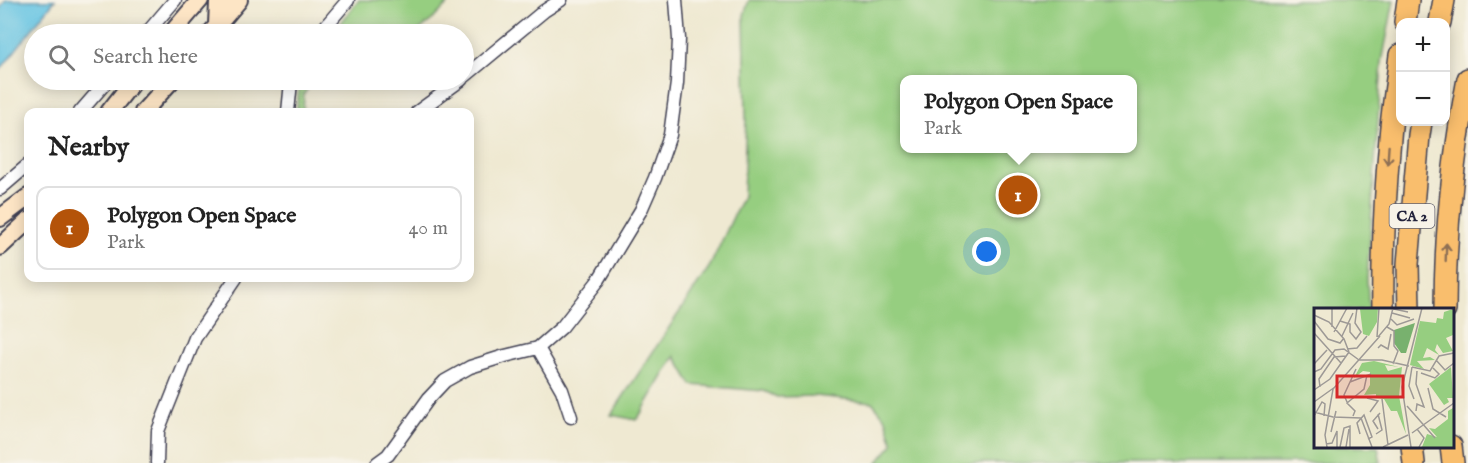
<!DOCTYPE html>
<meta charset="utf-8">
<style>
:root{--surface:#fff;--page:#f2f2f2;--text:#222;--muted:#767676;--line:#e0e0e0;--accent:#b45309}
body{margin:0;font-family:"IM FELL English",serif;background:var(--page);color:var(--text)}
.controls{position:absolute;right:18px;top:18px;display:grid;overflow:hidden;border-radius:12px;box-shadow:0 3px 15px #0003}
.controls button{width:54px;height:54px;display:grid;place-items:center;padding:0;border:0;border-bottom:2px solid var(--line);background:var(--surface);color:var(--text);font:30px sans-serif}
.you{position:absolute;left:987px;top:252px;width:21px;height:21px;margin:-15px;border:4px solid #fff;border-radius:50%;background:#1a73e8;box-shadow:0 0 0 9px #1a73e833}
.badge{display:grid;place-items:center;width:39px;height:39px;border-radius:50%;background:var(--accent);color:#fff;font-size:20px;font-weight:700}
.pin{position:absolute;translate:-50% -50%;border:3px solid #fff;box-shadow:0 2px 6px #0006}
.popup{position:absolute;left:900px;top:75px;width:237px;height:78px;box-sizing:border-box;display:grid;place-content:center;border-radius:12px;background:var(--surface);filter:drop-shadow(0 2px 4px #0005);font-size:20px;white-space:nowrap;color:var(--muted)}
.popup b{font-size:22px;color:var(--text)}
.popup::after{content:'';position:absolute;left:50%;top:100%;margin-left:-12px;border:12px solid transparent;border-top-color:var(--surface)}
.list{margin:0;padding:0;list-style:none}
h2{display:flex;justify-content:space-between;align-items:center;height:78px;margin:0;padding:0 24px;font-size:26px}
h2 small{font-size:20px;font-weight:400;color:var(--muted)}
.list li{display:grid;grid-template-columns:39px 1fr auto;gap:18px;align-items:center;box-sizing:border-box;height:84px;margin:0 12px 12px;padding:0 12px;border:2px solid var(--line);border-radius:12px}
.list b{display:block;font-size:22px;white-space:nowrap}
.list p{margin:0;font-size:20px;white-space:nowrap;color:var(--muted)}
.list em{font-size:20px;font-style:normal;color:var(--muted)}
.icon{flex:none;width:33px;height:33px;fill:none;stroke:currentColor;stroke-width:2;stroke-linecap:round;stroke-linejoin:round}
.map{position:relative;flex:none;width:1468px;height:463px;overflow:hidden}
.search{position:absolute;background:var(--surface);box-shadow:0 3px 15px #0003;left:24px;top:24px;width:450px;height:66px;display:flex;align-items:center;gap:15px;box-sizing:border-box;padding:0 21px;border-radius:33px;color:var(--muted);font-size:22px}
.panel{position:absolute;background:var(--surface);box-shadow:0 3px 15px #0003;left:24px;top:108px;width:450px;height:174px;border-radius:12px}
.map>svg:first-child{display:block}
</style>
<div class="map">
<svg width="1468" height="463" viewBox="0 0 1468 463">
<rect width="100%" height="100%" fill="#f7f3e8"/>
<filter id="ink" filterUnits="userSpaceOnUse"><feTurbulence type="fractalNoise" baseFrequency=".0167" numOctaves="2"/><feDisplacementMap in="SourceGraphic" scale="12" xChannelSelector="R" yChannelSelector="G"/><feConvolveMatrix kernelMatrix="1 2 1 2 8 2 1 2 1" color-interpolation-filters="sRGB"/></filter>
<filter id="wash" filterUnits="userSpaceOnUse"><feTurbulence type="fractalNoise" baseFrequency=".008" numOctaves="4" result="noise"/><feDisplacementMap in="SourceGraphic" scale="24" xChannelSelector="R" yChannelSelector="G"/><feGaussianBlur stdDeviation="1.35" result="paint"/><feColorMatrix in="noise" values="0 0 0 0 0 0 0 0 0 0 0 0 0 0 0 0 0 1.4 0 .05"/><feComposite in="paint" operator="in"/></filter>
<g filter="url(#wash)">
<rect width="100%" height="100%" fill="#efe9d2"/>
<path fill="#96ce80" stroke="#5c785e" stroke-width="1.5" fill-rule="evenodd" d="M359,0H452L432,20L414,34H388L387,33L385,34H332Z
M749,0H1394L1382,62L1367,279L1369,310H1315V446L1378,447L1381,463H877L893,444L886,419L872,402L816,396L777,397L764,391L692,385L675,356L637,420L611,415L710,266L743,196L746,118L744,15ZM904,80H1132V148H904Z
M303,80H314L304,94L303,112H296L299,89Z"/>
<path fill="#65c4e3" stroke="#44738f" stroke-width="1.5" d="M6,0H55L0,70V8Z"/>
</g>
<g filter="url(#ink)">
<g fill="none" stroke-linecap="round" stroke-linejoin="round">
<defs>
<path id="street" d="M146,34L175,0
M319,34L348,0
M464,77L544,11L561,0
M80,112L108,80
M288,112L291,82L293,80
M417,112L461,80
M0,189L28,165
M538,348L562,390L571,417
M157,463L158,431L195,338L236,278
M377,463L388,455L429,398L445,381L470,367L505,356L538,348L562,327L598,281L641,210L655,178L670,135L677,83L679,39L676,0"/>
<path id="secondary" d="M217,25L218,2L220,0
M171,34L200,0
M210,34L239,0
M109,112L134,80
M143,112L172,80
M0,218L28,197
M0,247L28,221"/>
<path id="highway" d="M1405,22L1408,0
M1440,22L1444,0
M1383,310C1382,252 1385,195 1390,138C1392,110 1397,82 1400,55
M1409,310L1408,264L1419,135L1421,122
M1445,310C1445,231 1453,156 1468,79
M1412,446L1414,463
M1451,446L1453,463"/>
</defs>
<use href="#street" stroke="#414052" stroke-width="15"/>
<use href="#secondary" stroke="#414052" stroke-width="20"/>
<use href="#highway" stroke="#414052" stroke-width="24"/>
<use href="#street" stroke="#fff" stroke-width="12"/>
<use href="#secondary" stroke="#fde5c5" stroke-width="16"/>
<use href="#highway" stroke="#f9be6d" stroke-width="21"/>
</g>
<defs><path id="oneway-shaft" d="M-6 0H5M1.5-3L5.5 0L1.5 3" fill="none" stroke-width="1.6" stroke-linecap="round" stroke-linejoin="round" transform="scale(1.5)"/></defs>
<g stroke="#8e7054">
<use href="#oneway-shaft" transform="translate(1388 155) rotate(94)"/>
<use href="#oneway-shaft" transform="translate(1446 252) rotate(-88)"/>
</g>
</g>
<g text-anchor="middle" stroke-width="4.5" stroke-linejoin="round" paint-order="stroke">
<rect fill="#f7f3e8" stroke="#62616f" stroke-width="1.5" x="1389.5" y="204" width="45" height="24" rx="4.5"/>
<g font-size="15" font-weight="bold" fill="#22223b">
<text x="1412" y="221">CA 2</text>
</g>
</g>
<g transform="translate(1314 308)">
<rect width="140" height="140" fill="#efe9d2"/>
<path d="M64,0L63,14L55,28L49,26L46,1ZM139,1V27L132,30L139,43L129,45L123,36L121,42L125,47L113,40L109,50L116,49L121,52L103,53L110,61L96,57L106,13L122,15L123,10L129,11L130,4ZM60,53L85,59L71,57L74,63L88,59L85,88L92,126L83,103H77L70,91L62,90V86L50,87L56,77V64L49,63L40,70L48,55ZM137,59L139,90H133L135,94L130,97L115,76ZM139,100V139H108L113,126L123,129L115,120L121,121L134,111V103Z" fill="#96ce80"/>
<path d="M101,15L92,45H87L80,35V22Z" fill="#78b16e"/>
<path fill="none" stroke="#9d9996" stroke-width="1.5" d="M75,0L94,4M78,5L96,10M0,7L15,14L30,31L35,44M77,11L83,17L100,11M0,13L14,31L26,35L30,30M26,13L36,16V24L42,31L47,24L41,15L43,0M18,19V0M73,19L80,23V38L84,43L79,56M20,24L33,0M0,25L27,55M28,28L39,5M63,29L65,0M64,29L75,16L79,0M64,40L67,37L74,41L77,26M33,41L43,40L53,28M45,52H68L95,58M122,52L131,62L140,55M0,56L13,42M98,59L116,63L125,48L140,45M98,59L95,78L100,91M0,64L7,61L21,42L30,41L45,52M107,65L121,70L125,66L119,60M36,74L57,66M6,79L5,71L20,49L32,48M114,80L119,101L132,109M0,82L16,71L35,44M53,90L64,93L56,104M68,91L74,137M0,94L21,79M33,94L30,87L42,61M93,98L121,130M102,103L103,96L110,99L102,76L103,63M0,104L19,109L47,110L58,139M0,108L8,94L11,96L10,108M39,108L41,103L33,95L50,81L53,67M64,121L59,113L66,105M103,121L110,130L105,139M17,124L22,103M98,125L140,95M46,126L43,115L50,107L58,129L54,131M62,126L68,122L64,106M12,136L18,135L23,123V139M13,139L11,127L19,81L66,28M26,139L30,120L36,118V139M32,139L35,121M69,139L94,127M97,139L88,79L108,0"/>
<path fill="#d62828" fill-opacity="0.15" stroke="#d62828" stroke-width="3" d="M23,68H89V89H23Z"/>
<rect width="140" height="140" fill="none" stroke="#22223b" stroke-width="3"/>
</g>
</svg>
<div class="controls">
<button>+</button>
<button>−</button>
</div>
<div class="you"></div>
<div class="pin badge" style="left:1018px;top:195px">1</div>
<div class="popup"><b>Polygon Open Space</b>Park</div>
<div class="search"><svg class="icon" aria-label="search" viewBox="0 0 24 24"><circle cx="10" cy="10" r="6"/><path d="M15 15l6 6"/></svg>Search here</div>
<section class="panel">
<h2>Nearby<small></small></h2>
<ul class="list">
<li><span class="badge">1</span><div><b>Polygon Open Space</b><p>Park</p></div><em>40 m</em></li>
</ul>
</section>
</div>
